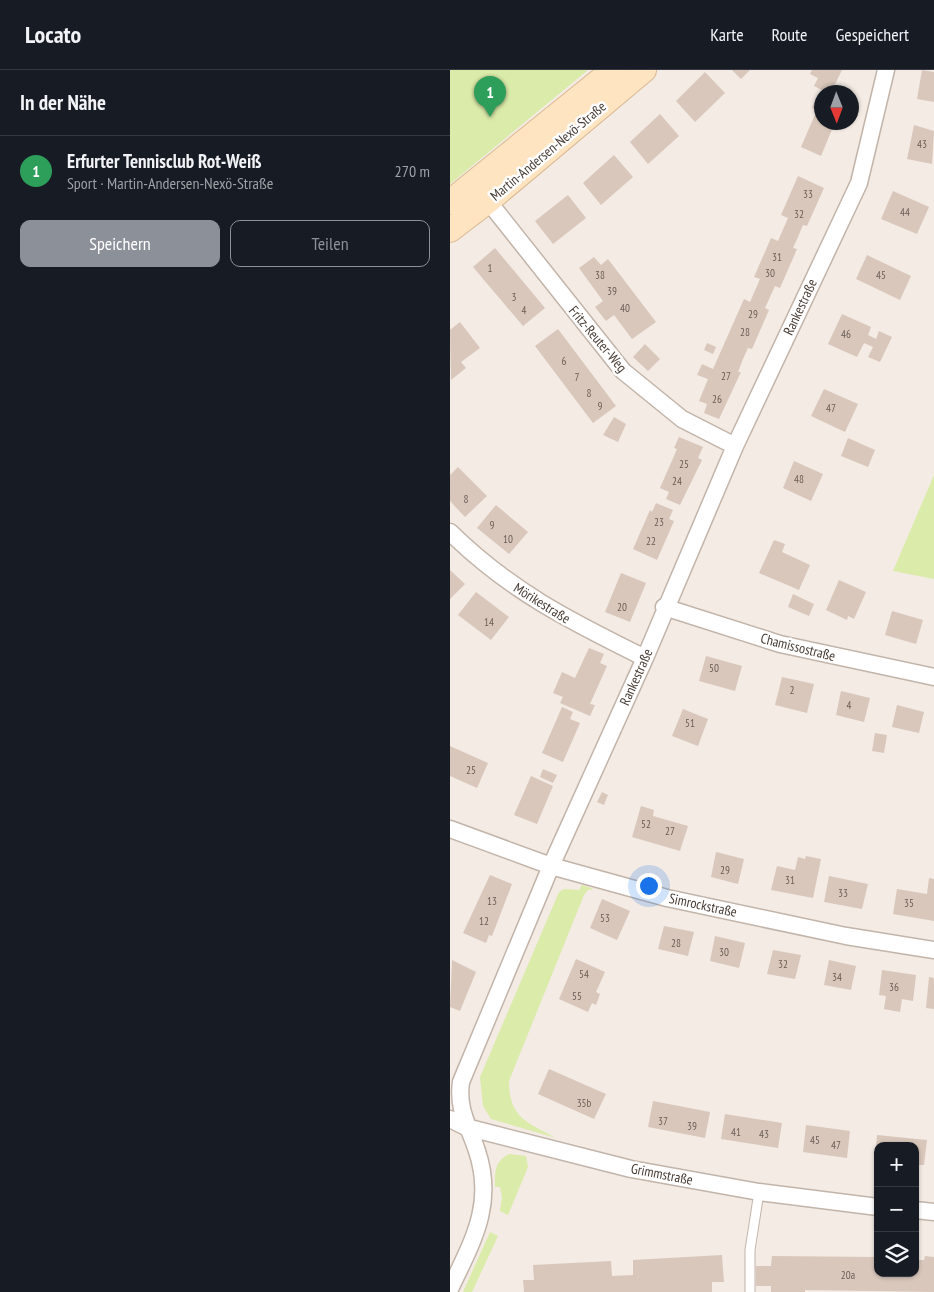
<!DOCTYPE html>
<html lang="de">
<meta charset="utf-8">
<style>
:root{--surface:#171b24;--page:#20242c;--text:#f1f3f6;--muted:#9ea1a6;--line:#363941;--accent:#8c9099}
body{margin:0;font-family:"PT Sans Narrow",sans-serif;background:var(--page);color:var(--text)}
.controls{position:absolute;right:15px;bottom:15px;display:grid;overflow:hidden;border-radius:10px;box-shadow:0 1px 4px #0004}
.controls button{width:45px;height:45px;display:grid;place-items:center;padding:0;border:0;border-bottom:1px solid var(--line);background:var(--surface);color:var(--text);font:25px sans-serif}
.compass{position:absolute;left:364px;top:15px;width:45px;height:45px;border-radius:50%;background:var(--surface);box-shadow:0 1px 4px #0004;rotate:179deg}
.you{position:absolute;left:198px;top:815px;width:18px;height:18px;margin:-12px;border:4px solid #fff;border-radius:50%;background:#1a73e8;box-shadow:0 0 0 8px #1a73e833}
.badge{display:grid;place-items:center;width:32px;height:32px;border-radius:50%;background:var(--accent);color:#fff;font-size:16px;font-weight:700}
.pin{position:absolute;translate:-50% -41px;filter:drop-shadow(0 1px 2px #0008)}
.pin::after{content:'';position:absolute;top:26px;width:18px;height:15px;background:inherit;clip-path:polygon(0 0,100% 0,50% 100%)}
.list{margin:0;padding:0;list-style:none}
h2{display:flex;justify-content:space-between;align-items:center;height:65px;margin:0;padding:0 20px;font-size:21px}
h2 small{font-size:16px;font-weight:400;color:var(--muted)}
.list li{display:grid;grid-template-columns:32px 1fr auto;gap:15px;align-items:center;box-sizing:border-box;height:70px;padding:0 20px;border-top:1px solid var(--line)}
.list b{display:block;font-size:19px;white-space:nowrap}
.list p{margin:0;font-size:16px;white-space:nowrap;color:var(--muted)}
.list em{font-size:16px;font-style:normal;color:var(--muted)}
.actions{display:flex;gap:10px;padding:15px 20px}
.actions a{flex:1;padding:11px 0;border:1px solid var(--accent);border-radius:10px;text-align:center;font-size:18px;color:var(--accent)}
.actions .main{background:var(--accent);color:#fff}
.icon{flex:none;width:28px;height:28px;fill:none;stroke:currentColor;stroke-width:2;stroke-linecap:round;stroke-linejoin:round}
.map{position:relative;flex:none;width:484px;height:1222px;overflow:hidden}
header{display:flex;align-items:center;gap:30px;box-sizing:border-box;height:70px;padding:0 25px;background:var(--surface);border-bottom:1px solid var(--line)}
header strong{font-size:24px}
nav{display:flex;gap:28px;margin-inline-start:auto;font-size:18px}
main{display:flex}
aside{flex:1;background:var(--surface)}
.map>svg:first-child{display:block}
</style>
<header>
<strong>Locato</strong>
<nav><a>Karte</a><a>Route</a><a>Gespeichert</a></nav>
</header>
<main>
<aside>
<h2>In der Nähe<small></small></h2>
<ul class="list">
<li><span class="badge" style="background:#2e9e5b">1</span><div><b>Erfurter Tennisclub Rot-Weiß</b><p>Sport · Martin-Andersen-Nexö-Straße</p></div><em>270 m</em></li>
</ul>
<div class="actions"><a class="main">Speichern</a><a>Teilen</a></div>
</aside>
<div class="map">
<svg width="484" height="1222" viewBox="0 0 484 1222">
<rect width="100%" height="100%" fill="#f3ebe4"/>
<path fill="#dbeba9" d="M0,0H138L0,114Z
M484,405V509L443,501Z
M132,815L144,819L138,820L134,825L59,1011C59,1048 77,1052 106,1068L41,1049L33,1036L30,1007L109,822L114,819L129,820Z
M59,1084L76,1086L78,1097L58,1145L50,1141L52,1127L50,1117H45C45,1102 44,1092 59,1084Z
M40,1162L48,1166L22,1222H13Z"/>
<path fill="#d9c7bb" d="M282,0H300L291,9Z
M362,0H392L384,16L387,18L385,22H376L364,16L368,8L360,4Z
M472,0L484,2V32L467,29Z
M255,2L275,23L245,52L226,31Z
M366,28L372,31V52H385L371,86L351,77L367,40L362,38Z
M210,44L229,66L198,94L180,72Z
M464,55L484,61L482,94L457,89Z
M164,85L183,107L151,135L133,113Z
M348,106L374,118L357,156L353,155L348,167L343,178L347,179L330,218L325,216L315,238L319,240L302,279L298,278L293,289L288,302H291L269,349L254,343L257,334L249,331L258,309L247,305L252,294L263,299L294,229L300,232L310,209L304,207L321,168L328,171L338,148L331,145Z
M443,121L479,137L467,164L431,149Z
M118,125L136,148L103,174L85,151Z
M45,178L95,238L73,256L23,197Z
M417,185L461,206L450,230L406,209Z
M144,187L151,195L158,189L206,252L182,269L164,245L156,251L145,237L153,231L129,198Z
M392,244L421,257L418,265L426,269L429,261L442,267L430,292L418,287L423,277L414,273L407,287L378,274Z
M10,252L30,278L11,292L16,298L1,310L0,260Z
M108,259L166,336L143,353L85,276Z
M257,273L266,277L263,284L254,280Z
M195,274L210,289L198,301L183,287Z
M374,319L408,334L395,362L361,346Z
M164,347L176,354L168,372L153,365Z
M229,367L253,377L248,388L252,390L230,435L216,429L219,422L210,418L227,379L224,378Z
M398,368L425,380L418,397L391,386Z
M344,391L373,404L361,431L333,418Z
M8,397L37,426L15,447L0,431V405Z
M206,433L223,440L219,449L224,451L207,490L183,479L200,440L202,442Z
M46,435L78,462L59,484L27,458Z
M324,470L335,474L332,482L360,495L349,520L309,503Z
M0,500L15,514L0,529Z
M171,503L196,513L180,552L155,542Z
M389,510L416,522L404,549L398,546L397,550L376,540Z
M26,522L59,547L41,570L8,545Z
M343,524L364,534L359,546L338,537Z
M442,541L473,550L466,574L435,565Z
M139,578L154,584L150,593L157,596L140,634L145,635L140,646L110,633L113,627L103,623L112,602L125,608Z
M256,586L292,596L285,621L249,611Z
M332,607L364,614L357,643L325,635Z
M391,621L420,628L414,652L386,645Z
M447,635L474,642L469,663L442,657Z
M112,637L123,642L120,649L130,653L113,692L92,683Z
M233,639L258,649L248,676L222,666Z
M425,663L437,665L434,683L422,681Z
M0,676L38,693L27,718L0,706Z
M93,699L107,705L103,713L90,707Z
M81,706L103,716L87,754L64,745Z
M152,722L158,725L154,735L147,732Z
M191,736L204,740L203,746L238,756L230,781L182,767Z
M266,782L294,789L288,814L261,807Z
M356,786L371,789L363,828L321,820L327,796L345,800L348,787L355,789Z
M40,805L62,814L42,866L39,865L36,873L13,863Z
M379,806L418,814L412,839L374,832Z
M479,808L484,809V851L443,844L447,819L477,824Z
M152,829L180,841L167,870L140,858Z
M214,856L244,862L238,886L208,879Z
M265,866L295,873L289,898L260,891Z
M323,880L351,885L345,909L317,904Z
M126,889L155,902L146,922L150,924L146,935L142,933L138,942L109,929Z
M2,890L26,902L10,941L0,937Z
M379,890L406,896L401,920L374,915Z
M432,900L466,905L463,931L452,929L450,942L434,939L436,926L429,925Z
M479,907L484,908V939L476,938Z
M99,999L156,1024L144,1049L88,1024Z
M203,1031L260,1042L255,1068L198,1057Z
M275,1044L332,1053L328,1078L271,1069Z
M356,1055L400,1061L397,1088L353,1082Z
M427,1065L477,1070L474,1095H465V1076H428V1092L425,1091Z
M272,1185L274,1212H262V1222H74L73,1210H84L83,1195L161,1191L162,1206L183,1205V1190Z
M322,1186L428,1187V1203H465V1190H474L475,1186L484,1187V1222L355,1220V1222H321V1216H306V1196H321Z"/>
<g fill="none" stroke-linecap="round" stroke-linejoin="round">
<defs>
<path id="service" d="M300,1222V1180L309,1122"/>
<path id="minor" d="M38,131L173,301L232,349L285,376
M0,462C60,521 120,551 195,588
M214,537L330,574L484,607
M0,759L101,796L217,828L396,866L484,880
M0,1049L16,1057L181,1099L309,1122L428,1137
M465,1140L484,1142
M0,1219C22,1172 45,1135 27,1081C19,1056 7,1040 11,1012L101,796L195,588L285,376L409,113L436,0"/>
<path id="secondary" d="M0,132L163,0
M0,160L38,131L194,0"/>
</defs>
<use href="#service" stroke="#c2b4a9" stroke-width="11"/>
<use href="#minor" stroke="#c2b4a9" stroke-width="19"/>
<use href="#secondary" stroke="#dbb891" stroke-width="26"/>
<use href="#service" stroke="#fff" stroke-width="9"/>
<use href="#minor" stroke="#fff" stroke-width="16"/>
<use href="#secondary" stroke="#ffe4c2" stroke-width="24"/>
</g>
<g text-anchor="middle" stroke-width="5" stroke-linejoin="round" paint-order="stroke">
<g font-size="11" fill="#6b5e55">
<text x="472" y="78">43</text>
<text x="358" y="128">33</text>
<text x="455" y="146">44</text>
<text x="349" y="148">32</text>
<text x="327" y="191">31</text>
<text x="40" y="202">1</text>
<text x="320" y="207">30</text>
<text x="150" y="209">38</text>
<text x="431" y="209">45</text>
<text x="162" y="225">39</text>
<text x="64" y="231">3</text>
<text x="175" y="242">40</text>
<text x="74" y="244">4</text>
<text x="303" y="248">29</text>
<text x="295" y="266">28</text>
<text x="396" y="268">46</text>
<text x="114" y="295">6</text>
<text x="276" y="310">27</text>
<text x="127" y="311">7</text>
<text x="139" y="327">8</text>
<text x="267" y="333">26</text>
<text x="150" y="340">9</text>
<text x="381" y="342">47</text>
<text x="234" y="398">25</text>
<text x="349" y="413">48</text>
<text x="227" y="415">24</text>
<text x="16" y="433">8</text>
<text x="209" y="456">23</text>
<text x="42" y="459">9</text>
<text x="58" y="473">10</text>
<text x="201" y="475">22</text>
<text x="172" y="541">20</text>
<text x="39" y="556">14</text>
<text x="264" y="602">50</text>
<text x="342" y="624">2</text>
<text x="399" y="639">4</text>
<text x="240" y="657">51</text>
<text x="21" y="704">25</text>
<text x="196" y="758">52</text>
<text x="220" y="765">27</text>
<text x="275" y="804">29</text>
<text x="340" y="814">31</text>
<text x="393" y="827">33</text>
<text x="42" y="835">13</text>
<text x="459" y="837">35</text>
<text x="155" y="852">53</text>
<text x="34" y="855">12</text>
<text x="226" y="877">28</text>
<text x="274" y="886">30</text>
<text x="333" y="898">32</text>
<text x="134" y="908">54</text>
<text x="387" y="911">34</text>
<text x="444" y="921">36</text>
<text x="127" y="930">55</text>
<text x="134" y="1037">35b</text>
<text x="213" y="1055">37</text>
<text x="242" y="1060">39</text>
<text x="286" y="1066">41</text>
<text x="314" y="1068">43</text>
<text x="365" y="1074">45</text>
<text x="386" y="1079">47</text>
<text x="398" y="1209">20a</text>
</g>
<g font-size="14" fill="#463b33" stroke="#fff">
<text transform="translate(98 81) rotate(-40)" y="5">Martin-Andersen-Nexö-Straße</text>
<text transform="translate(350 237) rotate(-65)" y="5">Rankestraße</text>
<text transform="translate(148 269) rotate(50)" y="5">Fritz-Reuter-Weg</text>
<text transform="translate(92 533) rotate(32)" y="5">Mörikestraße</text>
<text transform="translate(348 577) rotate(14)" y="5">Chamissostraße</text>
<text transform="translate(186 607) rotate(-66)" y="5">Rankestraße</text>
<text transform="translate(253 835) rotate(12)" y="5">Simrockstraße</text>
<text transform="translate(212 1104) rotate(11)" y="5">Grimmstraße</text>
</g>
</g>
</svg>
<div class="controls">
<button>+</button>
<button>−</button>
<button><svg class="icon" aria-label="layers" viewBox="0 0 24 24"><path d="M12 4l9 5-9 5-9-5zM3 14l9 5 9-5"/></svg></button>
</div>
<svg class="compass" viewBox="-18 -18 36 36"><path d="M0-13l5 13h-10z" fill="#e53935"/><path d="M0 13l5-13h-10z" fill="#9ea1a6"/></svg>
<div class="you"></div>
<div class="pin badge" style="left:40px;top:47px;background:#2e9e5b">1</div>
</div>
</main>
